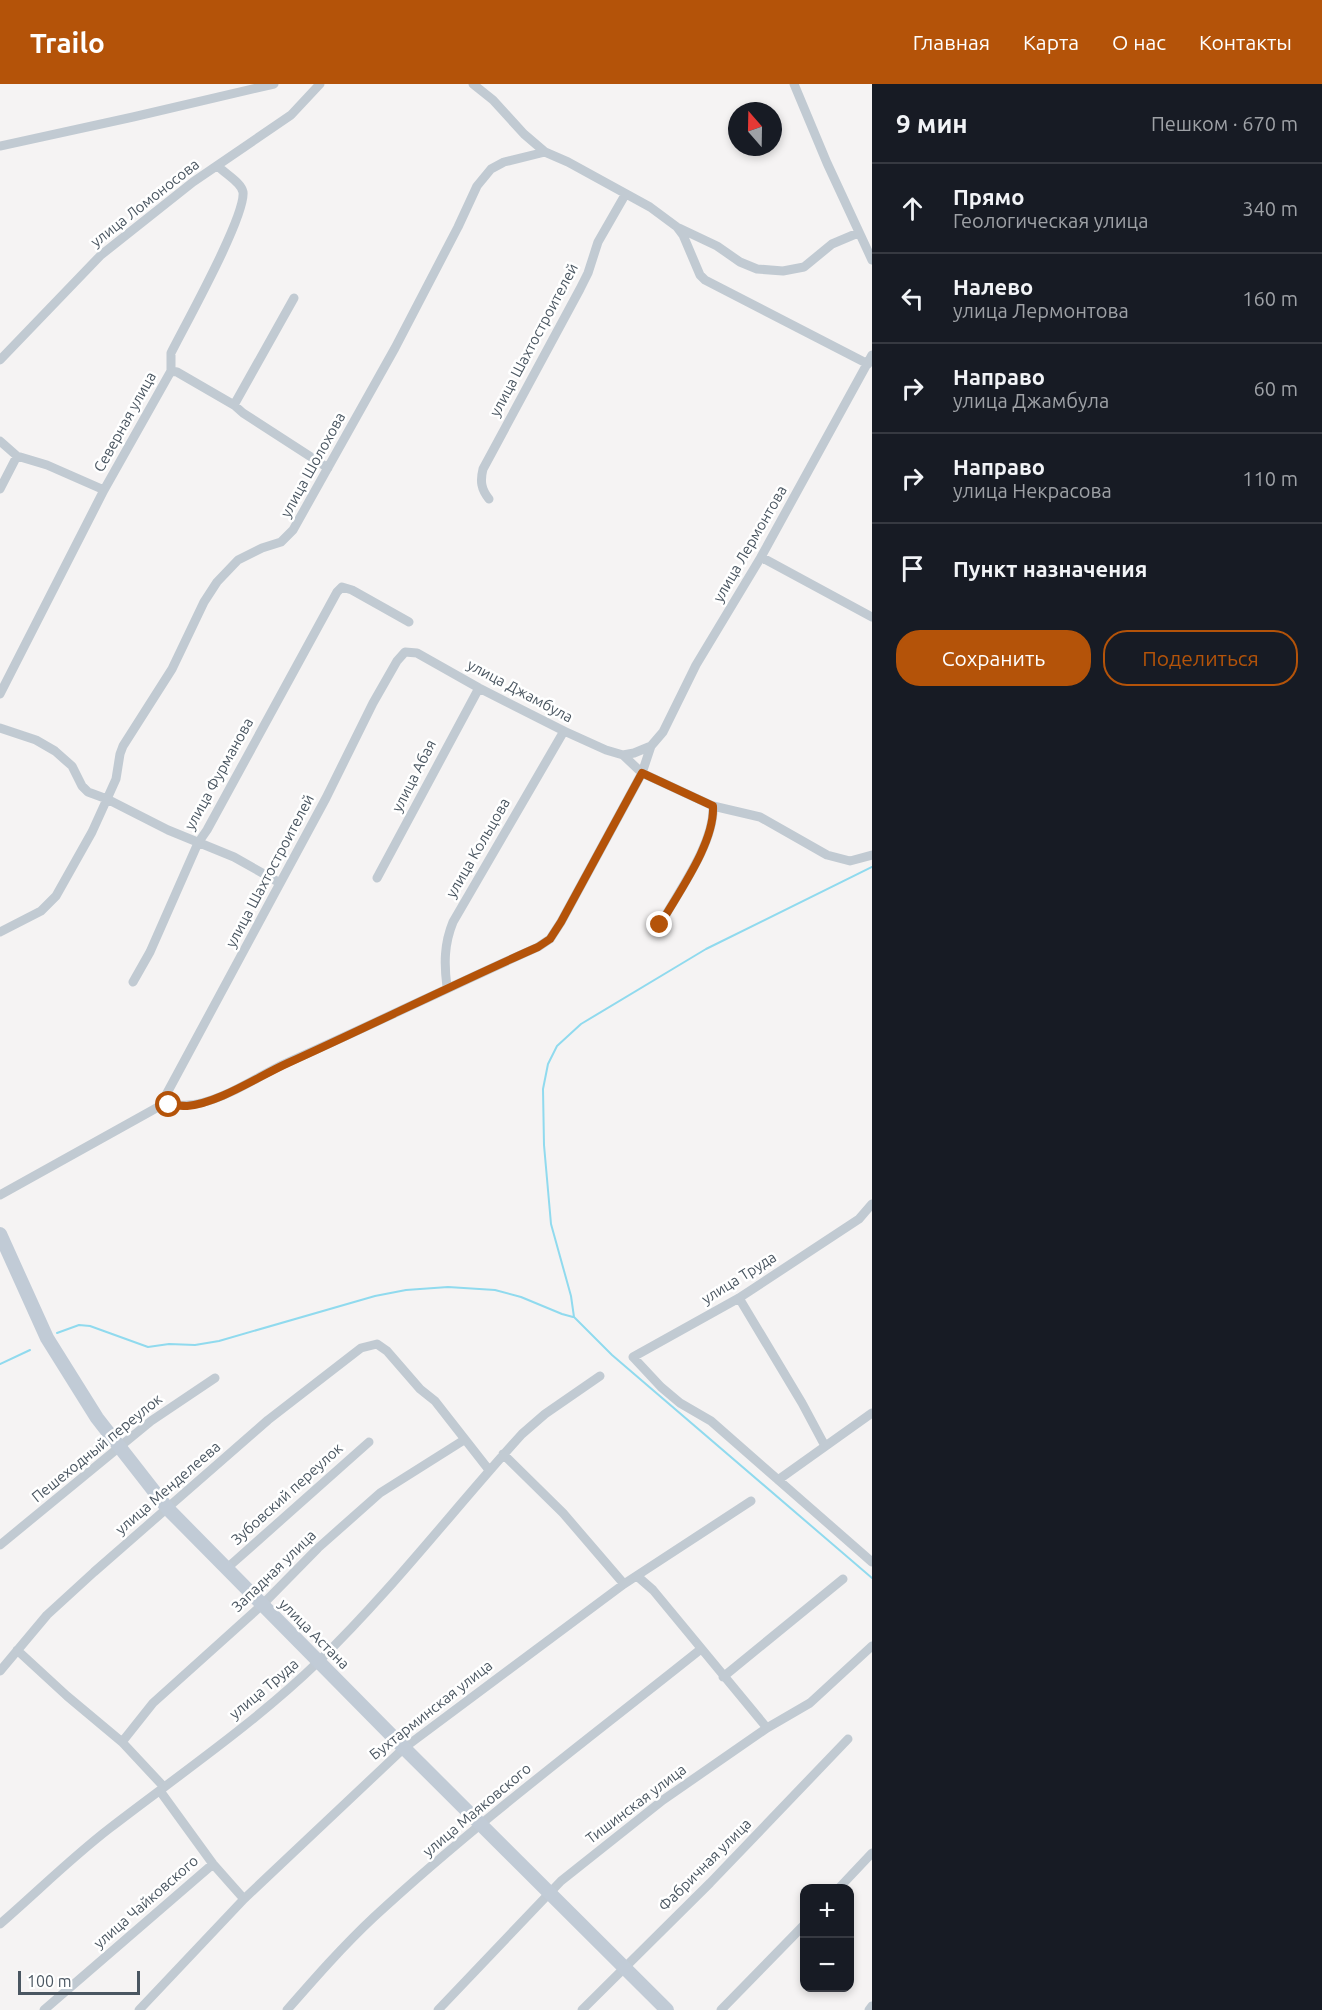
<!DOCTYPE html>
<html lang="ru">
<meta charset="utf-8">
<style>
:root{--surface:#171b24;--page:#242831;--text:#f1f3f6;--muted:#9ea1a6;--line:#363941;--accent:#b45309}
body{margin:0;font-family:Ubuntu,sans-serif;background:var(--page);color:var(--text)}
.controls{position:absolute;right:18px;bottom:18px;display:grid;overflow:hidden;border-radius:12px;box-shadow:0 3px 9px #0003}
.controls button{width:54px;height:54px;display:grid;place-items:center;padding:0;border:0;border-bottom:2px solid var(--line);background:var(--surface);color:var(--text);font:30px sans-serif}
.compass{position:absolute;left:728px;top:18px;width:54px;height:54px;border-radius:50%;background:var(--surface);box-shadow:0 3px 9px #0003;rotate:340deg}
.scale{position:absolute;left:18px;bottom:15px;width:122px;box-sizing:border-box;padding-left:6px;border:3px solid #4a5661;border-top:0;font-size:16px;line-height:21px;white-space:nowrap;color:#4a5661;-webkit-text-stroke:4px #fff;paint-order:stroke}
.stop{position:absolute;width:18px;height:18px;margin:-14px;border:4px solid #b45309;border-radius:50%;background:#fff}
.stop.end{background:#b45309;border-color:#fff;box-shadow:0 2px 6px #0008}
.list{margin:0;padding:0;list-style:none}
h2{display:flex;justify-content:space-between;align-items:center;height:78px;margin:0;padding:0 24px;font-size:26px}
h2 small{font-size:20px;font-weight:400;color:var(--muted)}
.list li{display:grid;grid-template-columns:39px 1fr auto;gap:18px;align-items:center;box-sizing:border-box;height:90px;padding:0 24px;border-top:2px solid var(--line)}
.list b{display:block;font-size:22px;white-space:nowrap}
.list p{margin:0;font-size:20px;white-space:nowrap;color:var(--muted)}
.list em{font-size:20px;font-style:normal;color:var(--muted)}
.actions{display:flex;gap:12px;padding:18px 24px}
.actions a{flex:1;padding:14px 0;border:2px solid var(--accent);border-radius:24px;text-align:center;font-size:21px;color:var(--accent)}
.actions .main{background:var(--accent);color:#fff}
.icon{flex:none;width:33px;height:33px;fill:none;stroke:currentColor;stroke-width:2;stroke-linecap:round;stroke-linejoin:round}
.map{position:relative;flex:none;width:872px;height:1926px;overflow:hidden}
header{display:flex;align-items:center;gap:36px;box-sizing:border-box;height:84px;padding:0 30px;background:var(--accent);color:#fff}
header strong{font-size:28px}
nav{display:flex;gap:33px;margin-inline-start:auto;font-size:21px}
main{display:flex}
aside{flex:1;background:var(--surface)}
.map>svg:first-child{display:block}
</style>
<header>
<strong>Trailo</strong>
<nav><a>Главная</a><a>Карта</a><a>О нас</a><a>Контакты</a></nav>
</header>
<main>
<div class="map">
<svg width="872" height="1926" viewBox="0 0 872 1926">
<rect width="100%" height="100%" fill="#f5f3f3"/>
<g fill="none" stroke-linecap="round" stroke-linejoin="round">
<path stroke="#90daee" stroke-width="2" d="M872,783L706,865L581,940L557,962L548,980L543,1005L544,1061L551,1140L571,1212L574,1233L612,1271L872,1494
M57,1249L79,1241L90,1242L148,1263L169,1260L195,1261L219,1257L375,1212L406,1206L448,1203L495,1206L521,1213L562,1230L573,1233
M0,1280L30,1266"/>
<path stroke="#c1cad2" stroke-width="9" d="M473,0L493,16L524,50L545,68L568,78L650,123L677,143L683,151L700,191L705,196L868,280
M794,0L827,79L872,176
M0,62L133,33L274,0
M679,144L717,162L740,178L757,185L783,187L804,183L832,160L858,149
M0,276L101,171L193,98L291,31L320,0
M171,287L177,288L234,321L243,329L328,384
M234,321L294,214
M0,357L17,372L47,381L104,406
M0,405L17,372
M489,415C481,405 480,397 483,385L580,205L588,189L598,158L625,111
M761,473L872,533
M0,610L104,406L171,287V269C185,241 246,132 243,108C241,98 225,90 218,82
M0,644L36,656L55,667L72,682L82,702L88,708L107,715L168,746L234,773L280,799
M623,671L642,689L713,722L760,733L827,771L850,777L872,771
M377,794L479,604
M660,841C678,808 715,759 713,722
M0,848L41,827L56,812L92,748L107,715L116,695L120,670L123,662L172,585L204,518L217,498L238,476L262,464L281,458L293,446L395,264L458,143L477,102L491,85L504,78L545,68
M133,898L150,868L198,759L207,746L337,508L342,503L352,506L409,538
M447,903C444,880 444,860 453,838L564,647
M160,1022L326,714L373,619L397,577L405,568L417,569L479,604L564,647L606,666L623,671L634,669L651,662L663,648L696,581L761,473L872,271
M0,1111L160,1022C174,1020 187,1023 201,1019C230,1012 257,993 284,980C370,942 453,901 538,863L550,855L561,838L642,689L651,662
M872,1120L859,1135L739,1214L633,1273L661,1303L680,1319L711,1337L872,1478
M739,1214L802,1319L825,1362
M503,1370L563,1429L624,1500
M778,1396L872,1329
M0,1461L151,1337L215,1294
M226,1485L369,1358
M637,1492L653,1506L767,1644
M17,1566L67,1612L122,1658L164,1703
M0,1587L47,1531L94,1488L268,1336L361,1264L377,1260L387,1267L420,1305L435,1317L489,1386
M723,1593L843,1495
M122,1658L153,1619L262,1521L318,1464L380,1409L464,1356
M160,1707L213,1780L244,1815
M839,1804L872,1769
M0,1840C37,1808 71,1774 110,1744C180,1690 255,1639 319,1577C392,1506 454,1425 522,1350L545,1330L600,1292
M44,1926L213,1780
M139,1926L244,1815L404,1664L624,1500L751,1417
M287,1926C315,1894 343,1862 374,1833C478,1737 591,1653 701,1565
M438,1926L561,1797L663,1716L767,1644L810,1619L872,1562
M582,1926L710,1799L848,1655
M721,1926L804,1841
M869,1926L872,1922"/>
<path stroke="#c1cbd6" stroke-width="14" d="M0,1150L47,1254L97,1334L168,1425L404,1664L667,1926"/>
</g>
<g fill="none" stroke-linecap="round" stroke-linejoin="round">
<path stroke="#b45309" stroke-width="8" d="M169,1021C175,1021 181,1022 187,1022C219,1019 259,992 288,979C372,941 454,900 538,863L550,855L561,838L642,689L713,722C715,759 678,809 660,841"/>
</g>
<g text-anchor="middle" stroke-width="5" stroke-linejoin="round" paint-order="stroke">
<g font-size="15" fill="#4a5661" stroke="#fff">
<text transform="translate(145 119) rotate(-38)" y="5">улица Ломоносова</text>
<text transform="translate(534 256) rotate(-62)" y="5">улица Шахтостроителей</text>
<text transform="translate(125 338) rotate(-61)" y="5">Северная улица</text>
<text transform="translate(313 381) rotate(-61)" y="5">улица Шолохова</text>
<text transform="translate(750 460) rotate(-60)" y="5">улица Лермонтова</text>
<text transform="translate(520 607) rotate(28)" y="5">улица Джамбула</text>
<text transform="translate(219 690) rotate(-61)" y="5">улица Фурманова</text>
<text transform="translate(414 692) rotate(-63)" y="5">улица Абая</text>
<text transform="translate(478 764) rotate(-60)" y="5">улица Кольцова</text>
<text transform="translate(270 787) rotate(-62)" y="5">улица Шахтостроителей</text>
<text transform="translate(739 1194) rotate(-32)" y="5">улица Труда</text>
<text transform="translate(97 1364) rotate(-39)" y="5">Пешеходный переулок</text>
<text transform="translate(168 1404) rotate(-41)" y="5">улица Менделеева</text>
<text transform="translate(287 1410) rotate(-42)" y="5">Зубовский переулок</text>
<text transform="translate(274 1487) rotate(-44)" y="5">Западная улица</text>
<text transform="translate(314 1550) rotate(45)" y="5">улица Астана</text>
<text transform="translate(264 1605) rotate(-40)" y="5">улица Труда</text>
<text transform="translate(431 1626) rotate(-38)" y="5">Бухтарминская улица</text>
<text transform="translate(636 1720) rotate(-37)" y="5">Тишинская улица</text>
<text transform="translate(477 1726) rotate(-40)" y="5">улица Маяковского</text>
<text transform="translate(705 1781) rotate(-45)" y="5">Фабричная улица</text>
<text transform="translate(146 1818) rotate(-41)" y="5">улица Чайковского</text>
</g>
</g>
</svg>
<div class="controls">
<button>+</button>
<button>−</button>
</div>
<svg class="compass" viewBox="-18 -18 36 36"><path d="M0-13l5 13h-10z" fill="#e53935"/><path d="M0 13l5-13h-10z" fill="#9ea1a6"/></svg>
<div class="scale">100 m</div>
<div class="stop" style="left:169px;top:1021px"></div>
<div class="stop end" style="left:660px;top:841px"></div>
</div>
<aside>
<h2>9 мин<small>Пешком · 670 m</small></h2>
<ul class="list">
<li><svg class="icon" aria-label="ahead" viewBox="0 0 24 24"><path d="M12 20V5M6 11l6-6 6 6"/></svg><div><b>Прямо</b><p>Геологическая улица</p></div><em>340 m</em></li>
<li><svg class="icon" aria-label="left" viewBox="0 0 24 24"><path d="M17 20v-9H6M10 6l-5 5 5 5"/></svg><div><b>Налево</b><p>улица Лермонтова</p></div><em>160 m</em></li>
<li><svg class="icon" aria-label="right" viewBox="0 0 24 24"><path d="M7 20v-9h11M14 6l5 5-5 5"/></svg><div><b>Направо</b><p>улица Джамбула</p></div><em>60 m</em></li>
<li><svg class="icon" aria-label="right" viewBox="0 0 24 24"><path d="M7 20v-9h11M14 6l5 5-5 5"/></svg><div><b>Направо</b><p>улица Некрасова</p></div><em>110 m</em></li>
<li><svg class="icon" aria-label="arrive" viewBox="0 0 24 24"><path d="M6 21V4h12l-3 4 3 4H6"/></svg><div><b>Пункт назначения</b></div></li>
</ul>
<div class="actions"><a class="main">Сохранить</a><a>Поделиться</a></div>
</aside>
</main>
